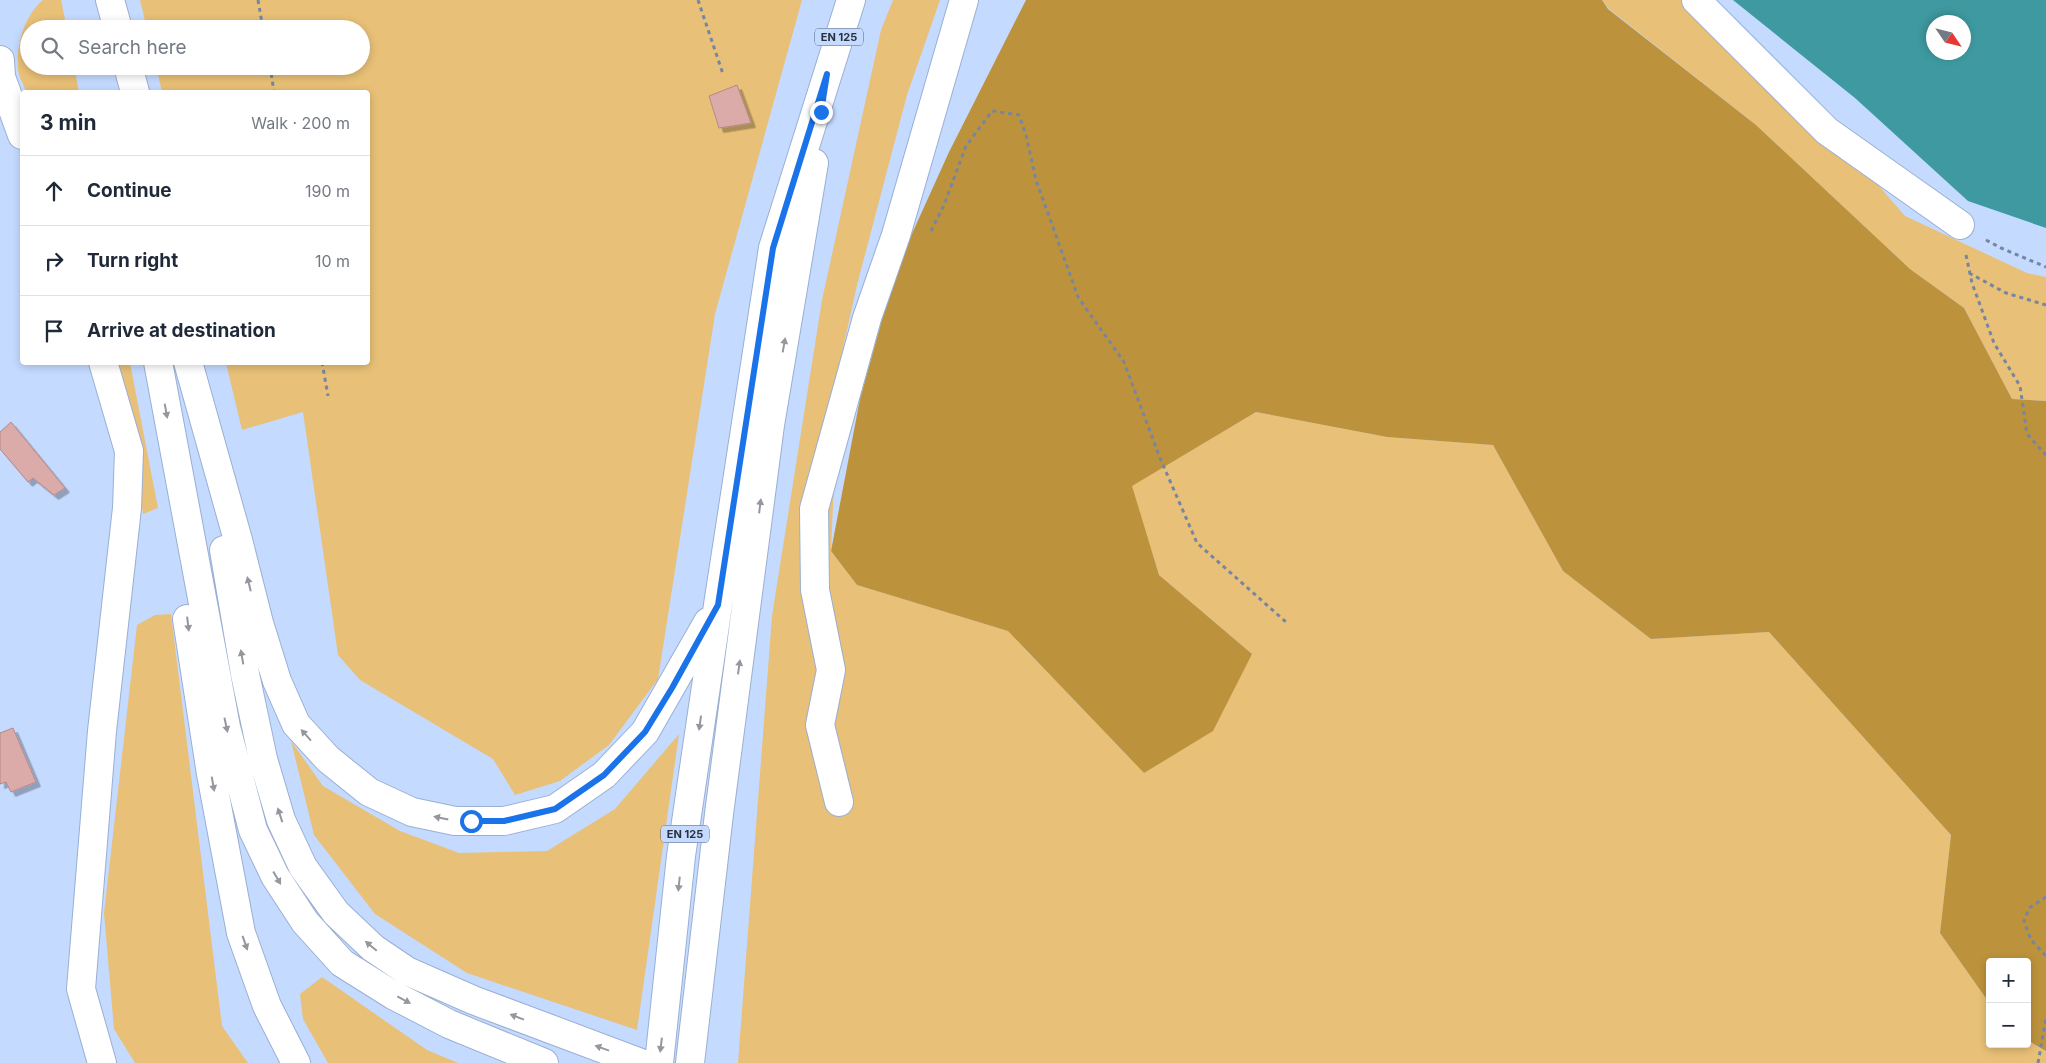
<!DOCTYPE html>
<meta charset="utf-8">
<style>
:root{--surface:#fff;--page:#f6f6f7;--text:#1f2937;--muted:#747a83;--line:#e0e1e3}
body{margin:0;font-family:Inter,sans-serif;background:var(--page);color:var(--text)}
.controls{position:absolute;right:15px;bottom:15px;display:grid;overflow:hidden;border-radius:5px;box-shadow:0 2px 8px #0003}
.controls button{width:45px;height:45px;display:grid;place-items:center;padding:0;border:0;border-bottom:1px solid var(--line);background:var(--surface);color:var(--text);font:25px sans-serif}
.compass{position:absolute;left:1926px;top:15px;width:45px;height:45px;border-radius:50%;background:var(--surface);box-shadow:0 2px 8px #0003;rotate:125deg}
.stop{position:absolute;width:15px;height:15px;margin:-11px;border:4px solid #1a73e8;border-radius:50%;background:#fff}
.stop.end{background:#1a73e8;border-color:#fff;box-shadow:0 1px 5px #0008}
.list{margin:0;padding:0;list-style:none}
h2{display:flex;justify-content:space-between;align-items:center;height:65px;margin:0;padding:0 20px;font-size:21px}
h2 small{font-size:16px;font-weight:400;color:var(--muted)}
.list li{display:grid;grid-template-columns:32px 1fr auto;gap:15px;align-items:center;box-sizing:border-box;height:70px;padding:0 20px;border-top:1px solid var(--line)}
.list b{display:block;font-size:19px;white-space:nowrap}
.list em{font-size:16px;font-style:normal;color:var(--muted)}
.icon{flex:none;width:28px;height:28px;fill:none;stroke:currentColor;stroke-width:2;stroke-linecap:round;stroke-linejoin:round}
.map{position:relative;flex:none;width:2046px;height:1063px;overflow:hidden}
.search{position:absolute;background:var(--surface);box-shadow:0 2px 8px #0003;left:20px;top:20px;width:350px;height:55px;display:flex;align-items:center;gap:12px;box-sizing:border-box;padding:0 18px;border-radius:28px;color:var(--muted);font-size:19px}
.panel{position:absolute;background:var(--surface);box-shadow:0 2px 8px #0003;left:20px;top:90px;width:350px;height:275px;border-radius:5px}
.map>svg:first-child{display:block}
</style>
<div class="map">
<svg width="2046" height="1063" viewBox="0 0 2046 1063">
<defs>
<filter id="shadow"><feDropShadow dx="4.5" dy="4.5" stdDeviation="0" flood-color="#0004"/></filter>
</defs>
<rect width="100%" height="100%" fill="#c4daff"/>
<path fill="#e8c077" d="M43,0H61L67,29H29V66H74L79,92H26C24,85 19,77 18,70C16,45 24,16 43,0Z
M140,0H802L715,314L658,679L609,745L560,781L515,795L493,759L360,680L338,655L303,412L242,430L226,363L368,362V92H162L156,66H361V29H147Z
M893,0H940L907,95L857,285L839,366L831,551L857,585L1008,631L1144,773L1252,654L1159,575L1131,486L1256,412L1387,437L1493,445L1563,571L1651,639L1769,632L1951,835L1940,933L1990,1004V1044H2027V1040L2046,1051V1063H738L772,616L822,300L881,30Z
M1602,0H1683L1852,155L1905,216L2027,273L2046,277V401L2012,399L1964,308L1910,269L1756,125L1608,8Z
M113,363H130L158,508L143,514L131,419Z
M171,614L222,1026L248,1063H135L114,1029L104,913L137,625L155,615Z
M679,734L637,1030L467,973L375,914L314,835L291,741L323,786L400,831L459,853L547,851L615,809Z
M322,977L427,1050L458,1063H328L303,1019L300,994Z"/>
<path fill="#bd923c" d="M1026,0H1602L1608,9L1756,125L1910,269L1964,308L2012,399L2046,401V1051L2027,1040V962H1990V1004L1940,933L1951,835L1769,632L1651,639L1563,571L1493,445L1387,437L1256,412L1132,486L1159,575L1252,654L1213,731L1144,773L1008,631L857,585L831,551L860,399L896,269L949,152Z"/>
<path fill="#3e9aa0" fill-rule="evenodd" d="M1733,0H2046V228L1968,201L1855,98ZM1934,22H1964V52H1934Z"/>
<path fill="#dbaba9" stroke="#b68886" filter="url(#shadow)" d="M737,85L751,123L719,128L709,96Z
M11,422L65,488L54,495L33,478L28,482L0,449V432Z
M13,728L36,782L11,792L6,782L0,784V733Z"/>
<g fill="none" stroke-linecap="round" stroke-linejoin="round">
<defs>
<path id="minor" d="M1696,0L1827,131L1960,225
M0,60L1,77L22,135
M839,802L820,725L831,670L815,590L814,509L867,318L896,235L964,0
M102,1063L81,989L102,731L127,508L129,451L103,362"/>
<path id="major" d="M110,0L118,29
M128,66L135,92
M158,362L226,727L253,830L275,876L305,922L342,963L393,995L449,1024L544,1063
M188,362L238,540L259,623L277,681L296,724L328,759L369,792L412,812L455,821H504L555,809L604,775L645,732L708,622
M224,550L245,674L263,759L281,820L303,867L336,913L373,948L407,971L473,1000L641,1063
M187,619L211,774L241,933L267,1006L296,1063
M659,1063L681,856L718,605L773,248L851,0
M690,1063L719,814L770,425L814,163"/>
</defs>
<use href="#minor" stroke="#9aafd3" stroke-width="30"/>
<use href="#major" stroke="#9aafd3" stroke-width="30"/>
<path stroke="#7786a0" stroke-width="3" stroke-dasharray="4 4" stroke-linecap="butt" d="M258,0L263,29
M698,0L723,74
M270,66L274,92
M931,231L944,205L966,146L992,111L1019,115L1026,135L1036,180L1078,297L1124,362L1160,458L1197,543L1286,622
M1986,240L2001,248L2046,267
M1966,255L1972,283L1994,343L2020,386L2027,434L2046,455
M1969,273L2006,293L2046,305
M322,362L328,396
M2046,897L2029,908L2024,921L2031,940L2046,956
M2038,1063L2046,1018"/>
<use href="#minor" stroke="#fff" stroke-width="28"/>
<use href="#major" stroke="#fff" stroke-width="28"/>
</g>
<defs><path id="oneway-solid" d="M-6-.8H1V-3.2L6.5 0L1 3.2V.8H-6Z" transform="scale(1.25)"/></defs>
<g fill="#94989e">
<use href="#oneway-solid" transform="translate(784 345) rotate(-80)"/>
<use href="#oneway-solid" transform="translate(166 411) rotate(80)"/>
<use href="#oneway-solid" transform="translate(760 506) rotate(-83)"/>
<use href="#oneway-solid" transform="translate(249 584) rotate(-104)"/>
<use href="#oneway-solid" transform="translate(188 624) rotate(83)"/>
<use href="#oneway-solid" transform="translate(242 657) rotate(-100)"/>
<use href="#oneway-solid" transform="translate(739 667) rotate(-82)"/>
<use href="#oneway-solid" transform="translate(700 723) rotate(98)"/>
<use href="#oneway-solid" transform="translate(226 725) rotate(78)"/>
<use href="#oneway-solid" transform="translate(306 735) rotate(-132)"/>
<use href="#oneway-solid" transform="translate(213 784) rotate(80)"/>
<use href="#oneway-solid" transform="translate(280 815) rotate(-108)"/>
<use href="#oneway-solid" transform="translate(441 818) rotate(-168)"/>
<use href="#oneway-solid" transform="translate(277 878) rotate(60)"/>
<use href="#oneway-solid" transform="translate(679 884) rotate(96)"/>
<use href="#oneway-solid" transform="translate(245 943) rotate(71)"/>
<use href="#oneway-solid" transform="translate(371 946) rotate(-140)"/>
<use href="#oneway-solid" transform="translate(404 1000) rotate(28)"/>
<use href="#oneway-solid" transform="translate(517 1017) rotate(-159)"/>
<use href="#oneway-solid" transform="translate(661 1045) rotate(97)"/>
<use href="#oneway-solid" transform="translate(602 1048) rotate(-160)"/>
</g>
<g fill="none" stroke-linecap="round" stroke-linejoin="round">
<path stroke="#1a73e8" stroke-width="6" d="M471,821H504L555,809L604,775L645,732L672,688L718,605L773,248L827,74L821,112"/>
</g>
<g text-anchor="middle" stroke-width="4.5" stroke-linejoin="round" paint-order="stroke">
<g fill="#c4daff" stroke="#576378" stroke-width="1">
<rect x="815" y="28.5" width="48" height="17" rx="4"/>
<rect x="661" y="825.5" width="48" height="17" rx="4"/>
</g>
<g font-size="11" font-weight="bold" fill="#28303e">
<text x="839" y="41">EN 125</text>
<text x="685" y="838">EN 125</text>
</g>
</g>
</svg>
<div class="controls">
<button>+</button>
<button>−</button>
</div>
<svg class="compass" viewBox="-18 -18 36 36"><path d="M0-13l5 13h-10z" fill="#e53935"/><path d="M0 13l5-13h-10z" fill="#747a83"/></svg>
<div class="stop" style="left:471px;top:821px"></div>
<div class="stop end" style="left:821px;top:112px"></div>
<div class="search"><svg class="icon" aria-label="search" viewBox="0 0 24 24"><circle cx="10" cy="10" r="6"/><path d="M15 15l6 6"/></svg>Search here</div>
<section class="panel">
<h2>3 min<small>Walk · 200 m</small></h2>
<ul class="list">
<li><svg class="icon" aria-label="ahead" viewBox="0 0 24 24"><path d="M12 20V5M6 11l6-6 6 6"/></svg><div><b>Continue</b></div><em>190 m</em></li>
<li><svg class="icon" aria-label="right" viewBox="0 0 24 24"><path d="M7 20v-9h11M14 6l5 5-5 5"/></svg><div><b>Turn right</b></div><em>10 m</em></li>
<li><svg class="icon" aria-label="arrive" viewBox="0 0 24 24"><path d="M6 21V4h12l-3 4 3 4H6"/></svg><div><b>Arrive at destination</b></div></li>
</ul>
</section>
</div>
